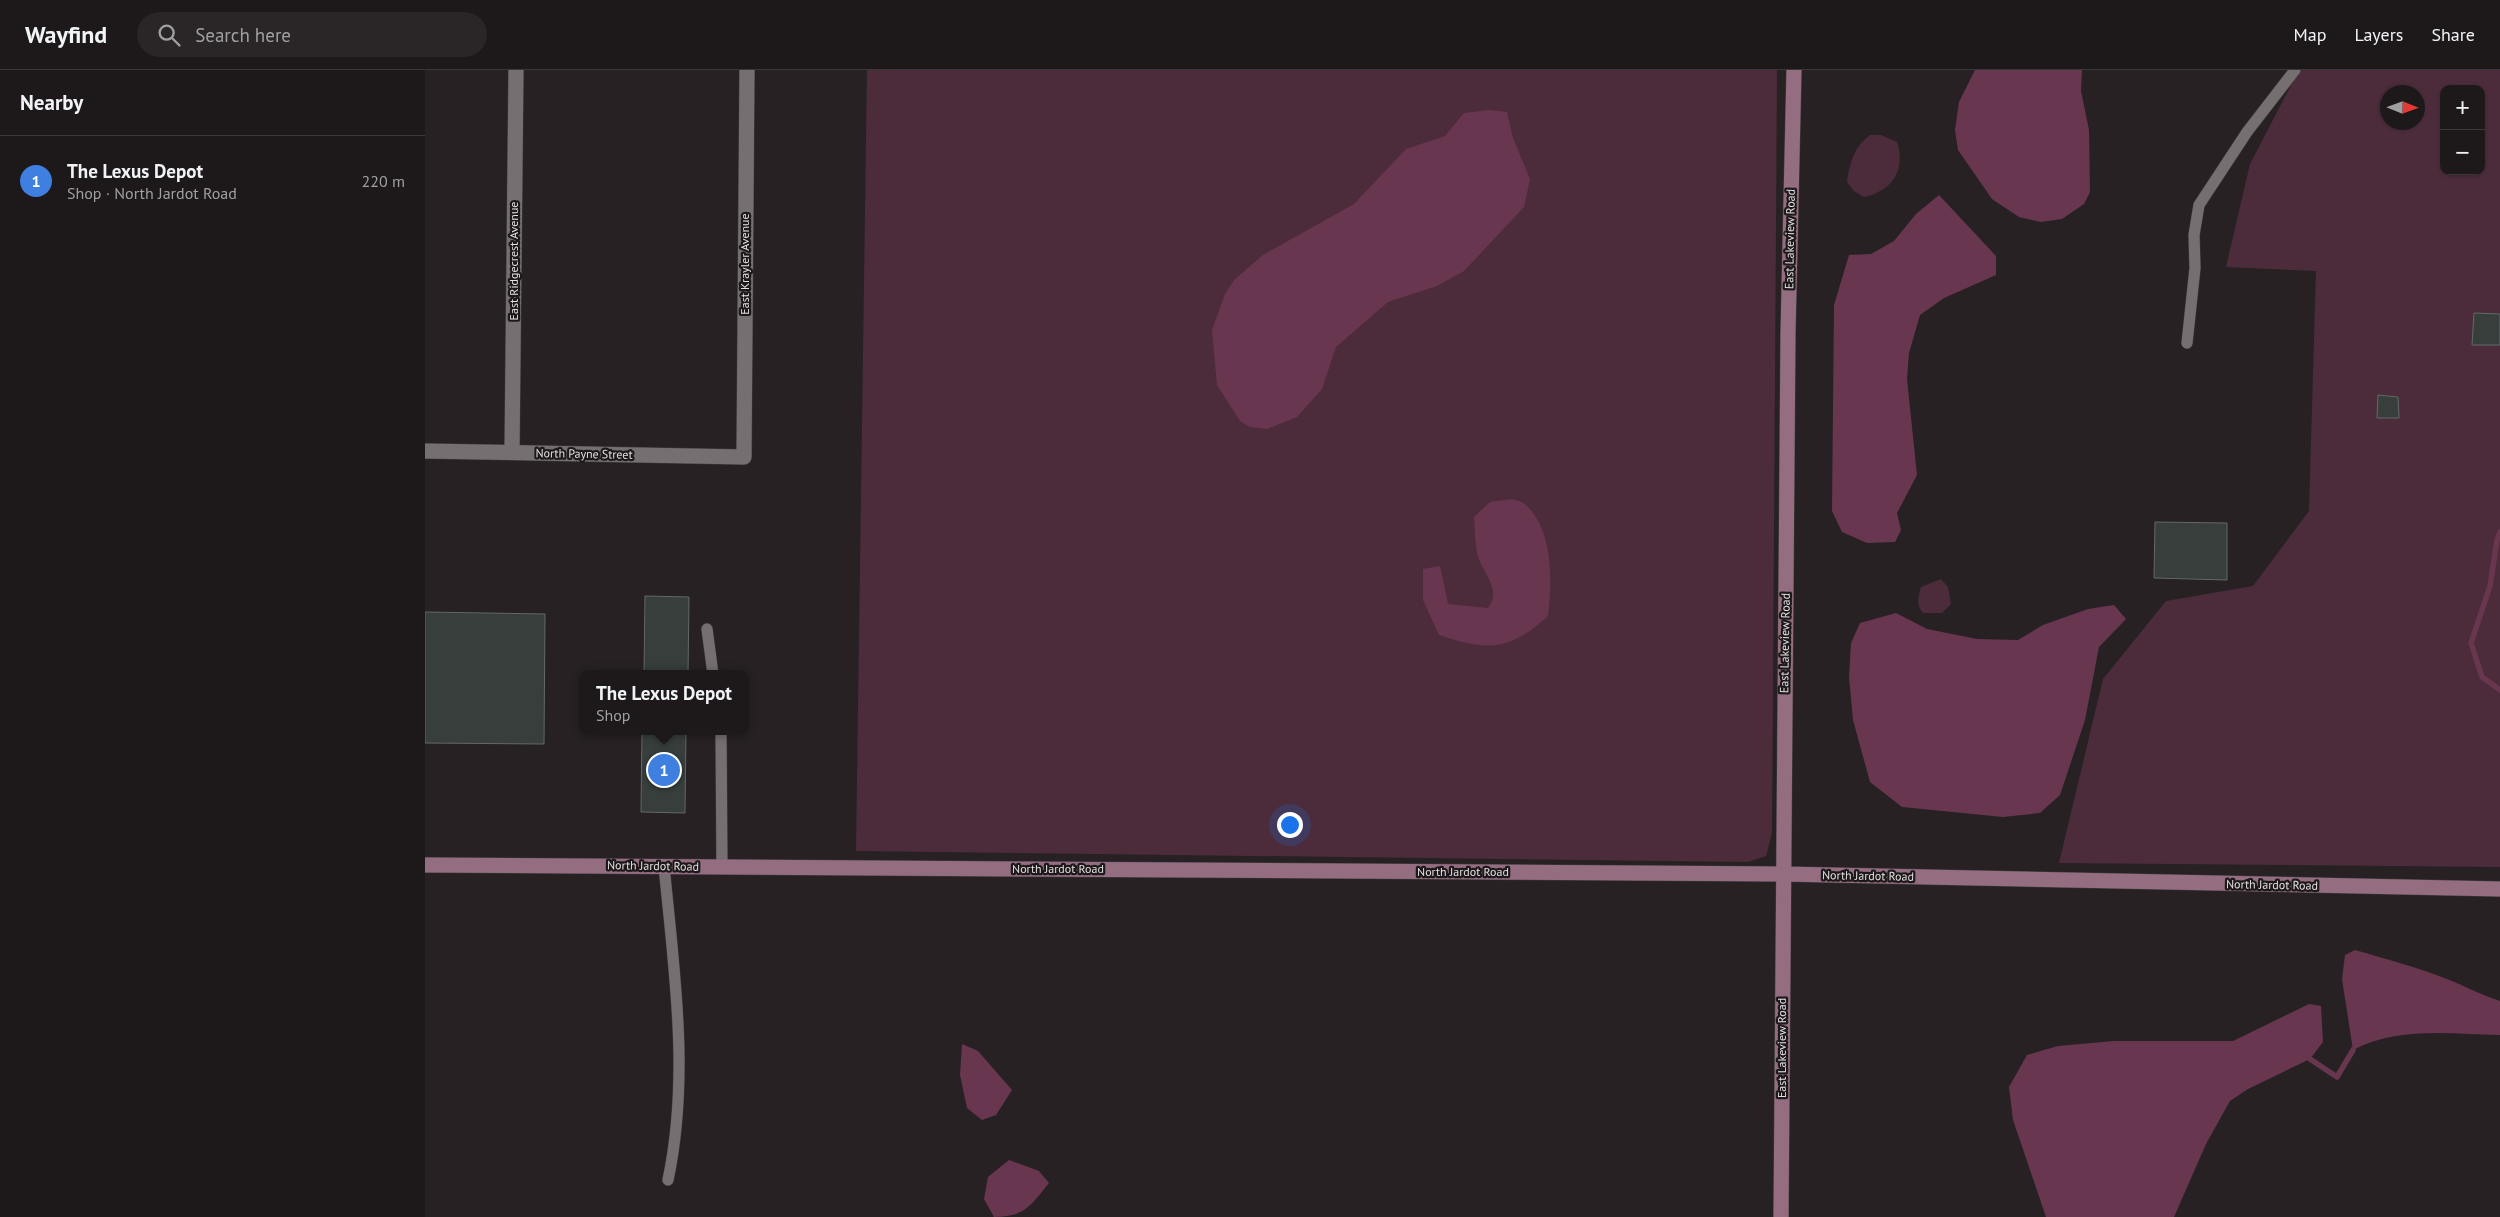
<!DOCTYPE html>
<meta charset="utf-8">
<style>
:root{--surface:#1d191b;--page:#2a2628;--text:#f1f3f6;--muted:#a0a0a3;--line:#3b383a;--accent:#8c9099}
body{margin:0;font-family:"PT Sans",sans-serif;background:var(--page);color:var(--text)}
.controls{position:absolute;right:15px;top:15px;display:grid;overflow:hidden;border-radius:10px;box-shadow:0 1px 4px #0004}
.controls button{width:45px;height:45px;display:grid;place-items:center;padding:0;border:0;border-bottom:1px solid var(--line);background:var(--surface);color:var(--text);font:25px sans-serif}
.compass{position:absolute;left:1955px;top:15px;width:45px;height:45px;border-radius:50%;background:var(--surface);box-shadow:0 1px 4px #0004;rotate:91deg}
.you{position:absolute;left:864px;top:754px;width:18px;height:18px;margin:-12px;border:4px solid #fff;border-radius:50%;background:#1a73e8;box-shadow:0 0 0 8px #1a73e833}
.badge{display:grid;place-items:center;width:32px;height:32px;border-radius:50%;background:var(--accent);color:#fff;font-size:16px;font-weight:700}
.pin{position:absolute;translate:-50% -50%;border:2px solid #fff;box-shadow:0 1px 5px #0006}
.popup{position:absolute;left:154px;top:600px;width:170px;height:65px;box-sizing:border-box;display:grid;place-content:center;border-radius:10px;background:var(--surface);filter:drop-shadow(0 1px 4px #0005);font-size:16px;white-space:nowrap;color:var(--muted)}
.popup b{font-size:19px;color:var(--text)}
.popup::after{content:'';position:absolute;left:50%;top:100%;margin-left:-10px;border:10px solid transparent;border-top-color:var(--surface)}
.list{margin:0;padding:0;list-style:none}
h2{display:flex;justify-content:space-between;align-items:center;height:65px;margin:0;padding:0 20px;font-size:21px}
h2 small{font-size:16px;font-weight:400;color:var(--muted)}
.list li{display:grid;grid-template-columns:32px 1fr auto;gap:15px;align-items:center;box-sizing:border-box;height:90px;padding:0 20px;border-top:1px solid var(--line)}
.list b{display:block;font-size:19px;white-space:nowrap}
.list p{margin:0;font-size:16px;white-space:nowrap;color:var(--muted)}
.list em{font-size:16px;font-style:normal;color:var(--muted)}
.icon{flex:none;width:28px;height:28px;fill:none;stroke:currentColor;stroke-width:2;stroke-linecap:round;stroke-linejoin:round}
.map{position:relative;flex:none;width:2075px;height:1147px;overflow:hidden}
header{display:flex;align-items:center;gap:30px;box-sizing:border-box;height:70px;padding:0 25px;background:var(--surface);border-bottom:1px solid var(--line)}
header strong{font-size:24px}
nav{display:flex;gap:28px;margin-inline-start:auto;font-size:18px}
.search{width:350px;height:45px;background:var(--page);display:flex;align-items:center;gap:12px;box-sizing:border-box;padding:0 18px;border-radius:28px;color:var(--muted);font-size:19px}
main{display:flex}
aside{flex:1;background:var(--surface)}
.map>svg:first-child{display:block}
</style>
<header>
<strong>Wayfind</strong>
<div class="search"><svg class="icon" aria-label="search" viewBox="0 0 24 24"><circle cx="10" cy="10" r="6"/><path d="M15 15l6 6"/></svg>Search here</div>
<nav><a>Map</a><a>Layers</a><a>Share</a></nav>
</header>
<main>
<aside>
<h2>Nearby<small></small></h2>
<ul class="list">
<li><span class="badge" style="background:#3f7fe0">1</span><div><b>The Lexus Depot</b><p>Shop · North Jardot Road</p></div><em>220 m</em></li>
</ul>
</aside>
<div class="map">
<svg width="2075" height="1147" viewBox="0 0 2075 1147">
<rect width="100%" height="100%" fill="#272124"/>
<path fill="#4c2c3b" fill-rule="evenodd" d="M442,0H1352L1347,763L1341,786L1323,792L431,781Z
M1874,0H2075V797L1634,793L1678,609L1741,531L1828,516L1884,441L1891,201L1801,197L1825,94ZM2019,19H2056V101H2019ZM1962,22H1992V52H1962Z
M1445,65H1456L1472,72C1481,99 1468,121 1439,127L1429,121L1422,112C1425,92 1429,77 1445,65Z
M1516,509L1523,517L1526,534L1517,543H1498C1491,535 1493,527 1496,517Z"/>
<path fill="#69364f" d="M1550,0H1657L1656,21L1664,60L1665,122L1659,134L1637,149L1616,152L1594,147L1567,129L1533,80L1530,60L1534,32Z
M1065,40L1082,42L1088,68L1105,109L1099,137L1039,201L1012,216L963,232L911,277L897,319L872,347L842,359L825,357L815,351L792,315L787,260L800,224L809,210L838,185L929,134L981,79L1020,66L1039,43Z
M1514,125L1571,186V205L1519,228L1495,245L1484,283L1482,309L1492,405L1472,443L1476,460L1470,472L1442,473L1417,462L1407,441L1409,235L1424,185L1446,184L1469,171L1491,144Z
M1087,429C1091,430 1098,432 1101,435C1129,462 1127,512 1123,546C1083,582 1063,581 1014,565L998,530V499L1015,496L1023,534L1063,538C1077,521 1059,504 1053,487C1050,475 1050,460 1049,447L1065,432Z
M1689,535L1701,549L1674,577L1660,650L1635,725L1615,743L1578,747L1477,737L1445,712L1428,650L1424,607L1426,573L1435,553L1471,543L1502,559L1552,569L1593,570L1618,555L1663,539Z
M1930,880C1961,889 1992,897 2022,909C2040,916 2056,925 2075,931V965C2026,964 1973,956 1928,980L1917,909L1920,885Z
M1884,934L1896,936L1898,972L1885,989L1823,1019L1805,1031L1781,1074L1749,1147H1621L1588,1050L1584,1017L1602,985L1633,976L1689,971H1808Z
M537,974L553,981L587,1020L571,1045L557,1050L542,1038L535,1005Z
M584,1090L614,1101L624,1113C606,1135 600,1147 569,1147L559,1129L563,1107Z"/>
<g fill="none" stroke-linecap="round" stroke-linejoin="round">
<path stroke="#69364f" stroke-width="5.5" d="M2075,462L2072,470L2065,516L2046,573L2057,607L2075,620
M1885,989L1912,1007L1928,980"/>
</g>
<path fill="#373e3c" stroke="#626968" d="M2049,243L2075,244V275H2047Z
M1953,325L1973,327L1974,348H1952Z
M1730,452L1802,453V510L1729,508Z
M220,526L264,527L263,604H219Z
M0,542L120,544L119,674L0,673Z
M217,661H261L260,743L216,742Z"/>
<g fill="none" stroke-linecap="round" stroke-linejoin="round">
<defs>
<path id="lane" d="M1762,273L1770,198L1769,165L1774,135L1822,62L1870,0
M282,559L288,604
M296,661L297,797
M239,796C249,900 265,1006 243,1110"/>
<path id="street" d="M0,381L319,387L322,0
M87,382L91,0"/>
<path id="secondary" d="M0,795L1358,804L2075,819
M1356,1147L1363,263L1369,0"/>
</defs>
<use href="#lane" stroke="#433e40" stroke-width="12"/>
<use href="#street" stroke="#433e40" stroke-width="16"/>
<use href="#secondary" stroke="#433e40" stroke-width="16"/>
<use href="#lane" stroke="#766f72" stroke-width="11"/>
<use href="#street" stroke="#766f72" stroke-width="15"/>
<use href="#secondary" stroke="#946d80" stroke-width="15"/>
</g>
<g text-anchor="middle" stroke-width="4.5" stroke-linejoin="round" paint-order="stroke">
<g font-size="12" fill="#e3dfe1" stroke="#1d181a">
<text transform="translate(1365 169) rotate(-89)" y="4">East Lakeview Road</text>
<text transform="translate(89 191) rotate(-90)" y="4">East Ridgecrest Avenue</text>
<text transform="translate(320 194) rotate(-90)" y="4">East Krayler Avenue</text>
<text transform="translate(159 384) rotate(1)" y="4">North Payne Street</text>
<text transform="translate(1360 573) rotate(-89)" y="4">East Lakeview Road</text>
<text transform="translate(228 796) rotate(1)" y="4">North Jardot Road</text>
<text x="633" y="803">North Jardot Road</text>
<text x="1038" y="806">North Jardot Road</text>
<text transform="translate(1443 806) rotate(1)" y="4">North Jardot Road</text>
<text transform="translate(1847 815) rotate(1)" y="4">North Jardot Road</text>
<text transform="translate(1357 978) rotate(-90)" y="4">East Lakeview Road</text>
</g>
</g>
</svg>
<div class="controls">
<button>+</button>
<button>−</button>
</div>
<svg class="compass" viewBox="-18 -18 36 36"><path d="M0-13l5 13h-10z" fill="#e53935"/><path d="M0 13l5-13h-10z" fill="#a0a0a3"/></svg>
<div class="you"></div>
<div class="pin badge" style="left:239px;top:700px;background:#3f7fe0">1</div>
<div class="popup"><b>The Lexus Depot</b>Shop</div>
</div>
</main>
